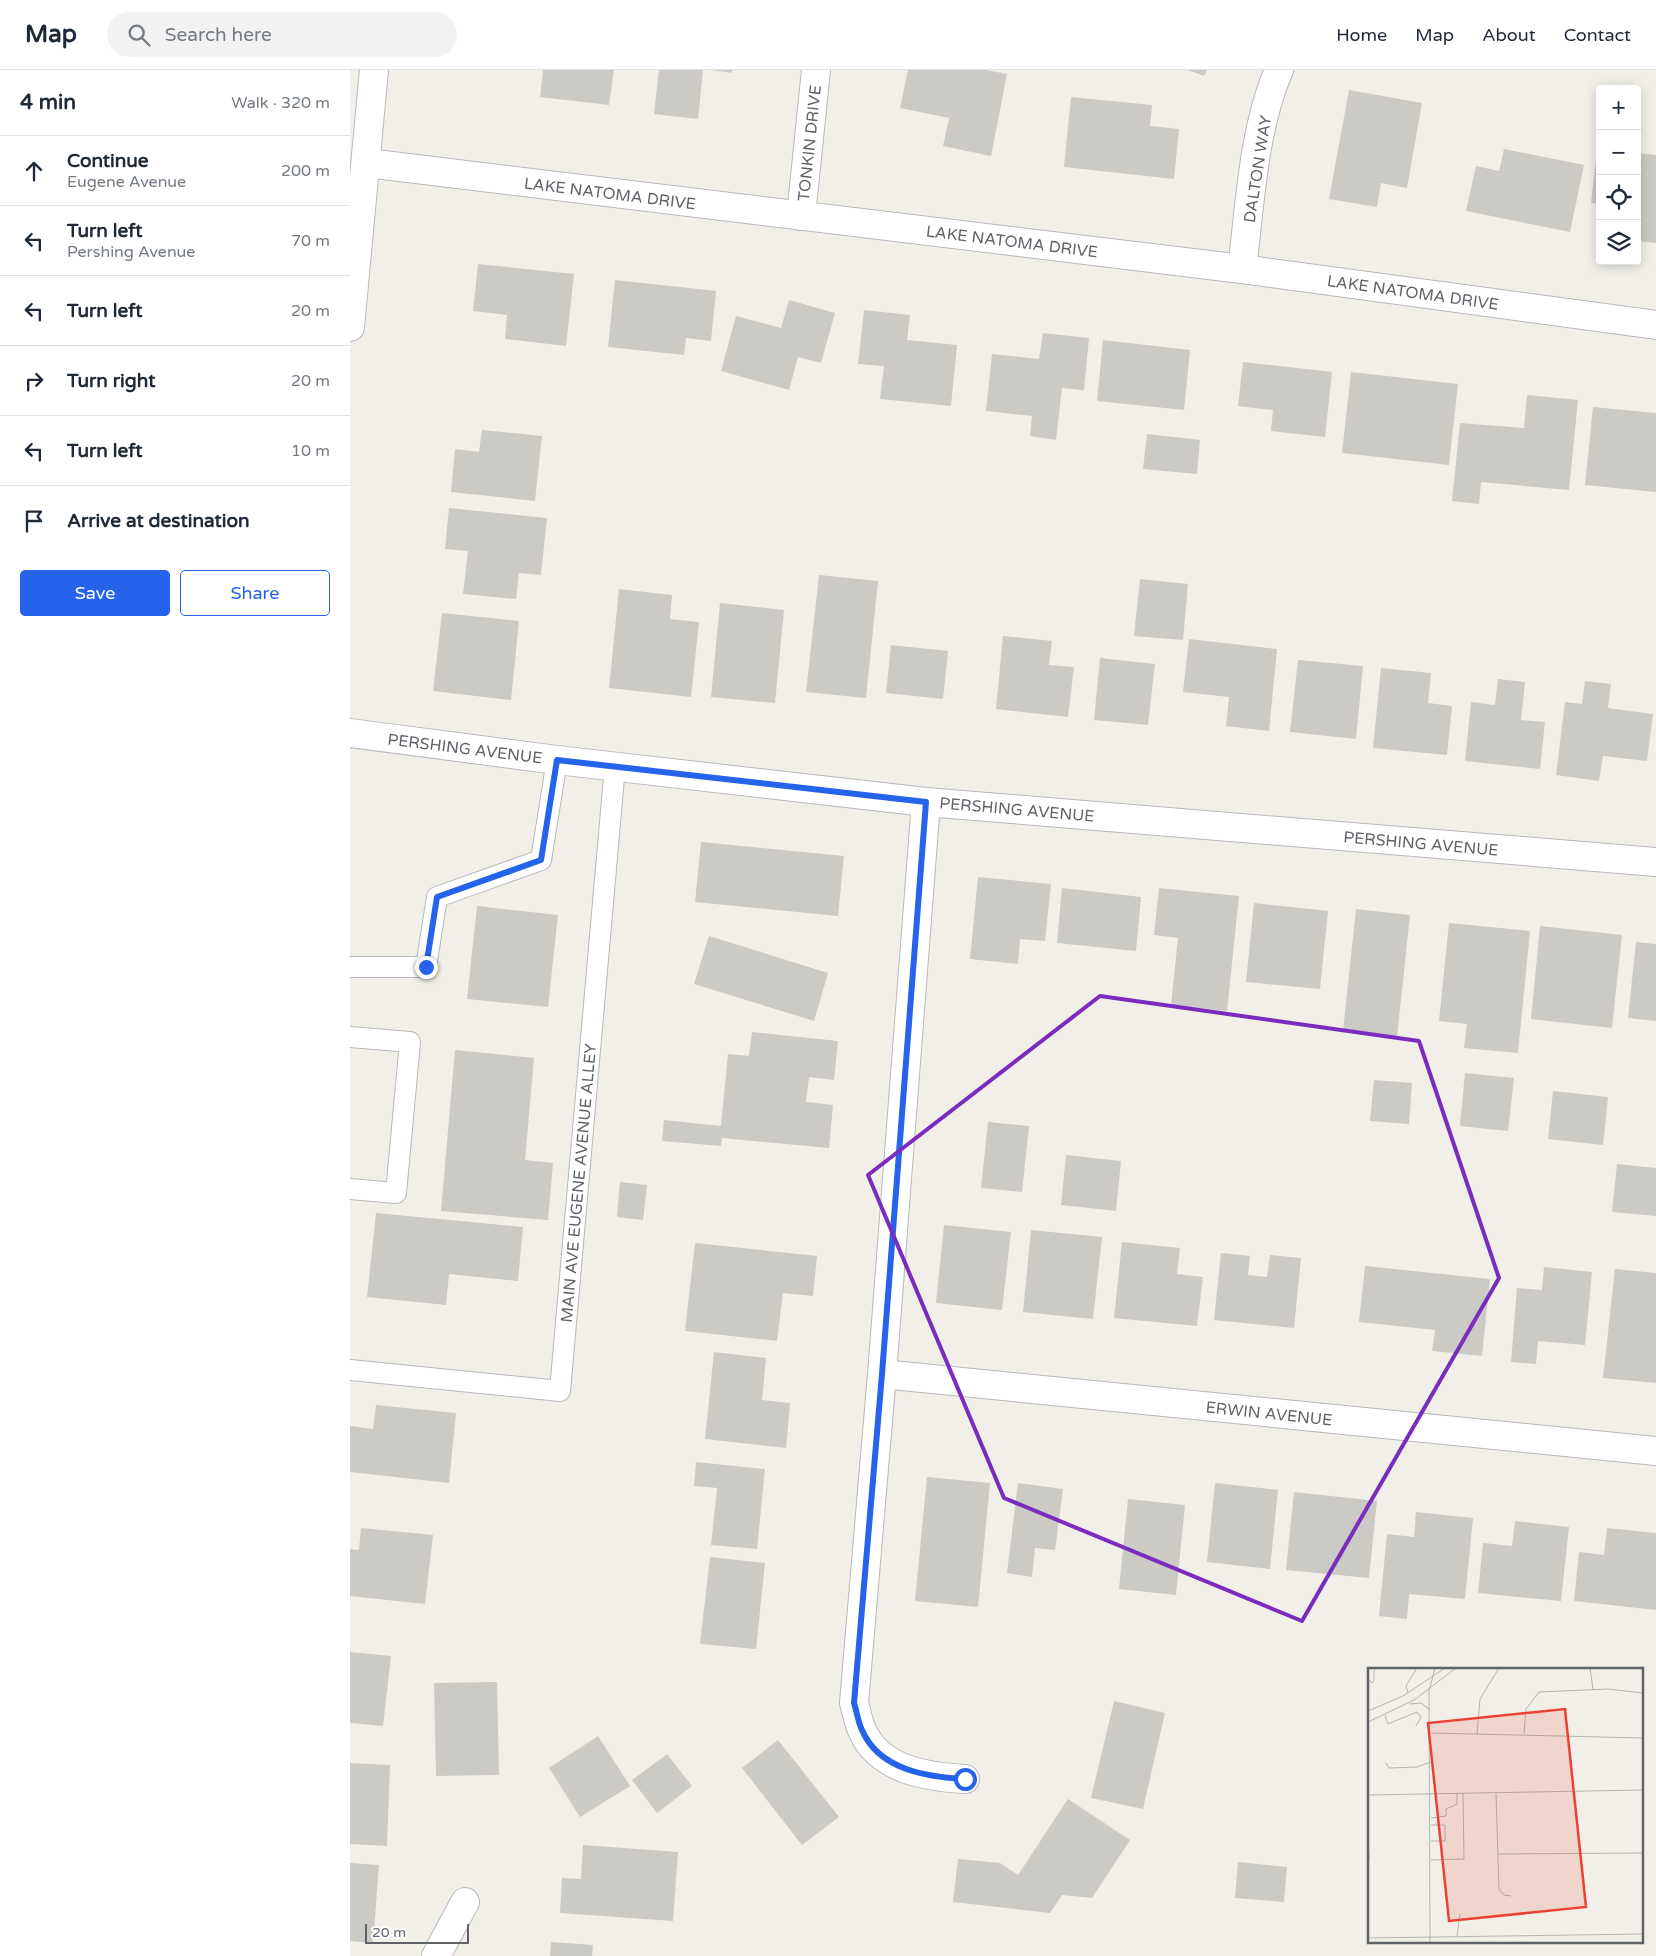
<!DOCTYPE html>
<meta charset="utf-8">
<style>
:root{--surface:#fff;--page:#f2f2f3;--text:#1f2937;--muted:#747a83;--line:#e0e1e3;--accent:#2563eb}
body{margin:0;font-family:"Varela Round",sans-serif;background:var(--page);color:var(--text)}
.controls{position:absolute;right:15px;top:15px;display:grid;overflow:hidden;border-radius:5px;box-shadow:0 2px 12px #0003}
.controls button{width:45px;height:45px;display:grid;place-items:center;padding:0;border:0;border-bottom:1px solid var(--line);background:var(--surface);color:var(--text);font:25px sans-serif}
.scale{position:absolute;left:15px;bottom:12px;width:104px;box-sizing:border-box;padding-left:5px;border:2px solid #5f6368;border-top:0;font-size:14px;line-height:18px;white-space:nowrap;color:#5f6368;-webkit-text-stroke:4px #fff;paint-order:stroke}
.stop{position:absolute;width:15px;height:15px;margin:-11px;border:4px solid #2563eb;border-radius:50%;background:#fff}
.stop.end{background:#2563eb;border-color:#fff;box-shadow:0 1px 5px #0008}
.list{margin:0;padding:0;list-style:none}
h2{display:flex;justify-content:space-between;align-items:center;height:65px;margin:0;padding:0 20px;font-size:21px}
h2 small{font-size:16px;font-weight:400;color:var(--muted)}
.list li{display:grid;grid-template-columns:32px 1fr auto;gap:15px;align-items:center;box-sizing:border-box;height:70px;padding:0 20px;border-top:1px solid var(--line)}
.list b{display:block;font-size:19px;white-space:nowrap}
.list p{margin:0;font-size:16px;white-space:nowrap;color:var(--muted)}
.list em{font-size:16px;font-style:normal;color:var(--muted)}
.actions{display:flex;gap:10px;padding:15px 20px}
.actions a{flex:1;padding:11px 0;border:1px solid var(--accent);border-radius:5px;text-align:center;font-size:18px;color:var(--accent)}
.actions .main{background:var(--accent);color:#fff}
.icon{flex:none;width:28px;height:28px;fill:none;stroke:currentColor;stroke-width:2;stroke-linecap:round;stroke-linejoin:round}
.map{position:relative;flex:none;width:1306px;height:1886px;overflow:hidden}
header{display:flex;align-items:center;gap:30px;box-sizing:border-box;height:70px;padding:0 25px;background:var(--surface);border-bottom:1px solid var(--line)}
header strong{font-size:24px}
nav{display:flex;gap:28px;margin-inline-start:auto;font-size:18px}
.search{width:350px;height:45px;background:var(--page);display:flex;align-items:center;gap:12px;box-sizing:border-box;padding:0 18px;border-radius:28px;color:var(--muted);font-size:19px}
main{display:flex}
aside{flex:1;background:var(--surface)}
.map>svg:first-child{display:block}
</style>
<header>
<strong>Map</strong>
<div class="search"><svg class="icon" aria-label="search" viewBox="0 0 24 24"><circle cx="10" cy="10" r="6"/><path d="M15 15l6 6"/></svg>Search here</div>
<nav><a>Home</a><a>Map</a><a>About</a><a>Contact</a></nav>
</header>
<main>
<aside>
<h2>4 min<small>Walk · 320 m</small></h2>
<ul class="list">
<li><svg class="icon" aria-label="ahead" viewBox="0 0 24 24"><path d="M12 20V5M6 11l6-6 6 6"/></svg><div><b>Continue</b><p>Eugene Avenue</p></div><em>200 m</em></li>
<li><svg class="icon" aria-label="left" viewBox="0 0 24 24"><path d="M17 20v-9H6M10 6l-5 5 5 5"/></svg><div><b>Turn left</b><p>Pershing Avenue</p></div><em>70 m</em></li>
<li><svg class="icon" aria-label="left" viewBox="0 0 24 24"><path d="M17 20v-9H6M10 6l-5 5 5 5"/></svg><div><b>Turn left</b></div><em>20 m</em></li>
<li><svg class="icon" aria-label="right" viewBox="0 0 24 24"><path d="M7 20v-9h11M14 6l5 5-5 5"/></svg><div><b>Turn right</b></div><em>20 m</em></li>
<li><svg class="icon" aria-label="left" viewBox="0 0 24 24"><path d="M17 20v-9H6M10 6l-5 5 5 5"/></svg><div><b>Turn left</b></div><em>10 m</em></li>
<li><svg class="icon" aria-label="arrive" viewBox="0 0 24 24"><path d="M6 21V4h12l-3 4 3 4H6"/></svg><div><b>Arrive at destination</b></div></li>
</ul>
<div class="actions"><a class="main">Save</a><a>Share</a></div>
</aside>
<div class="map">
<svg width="1306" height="1886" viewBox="0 0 1306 1886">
<rect width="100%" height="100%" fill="#f1efe8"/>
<path fill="#cccac5" d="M193,0H264L259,35L190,27Z
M309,0H353L348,49L304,44Z
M362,0H382V3Z
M558,0H636L657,4L641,86L593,76L599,48L550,38Z
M838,0H857L854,6Z
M999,20L1072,33L1057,118L1031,113L1027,137L979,129Z
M721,27L802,35L800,56L829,59L824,109L714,97Z
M1154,79L1234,95L1220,162L1116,141L1126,96L1149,101Z
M1247,79H1250V134L1241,133Z
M1287,83L1306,85V173L1287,171L1289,138H1287Z
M128,194L224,204L216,276L155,269L157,245L123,241Z
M265,210L366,221L361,271L336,268L334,285L258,277Z
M439,230L485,243L471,293L448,287L439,320L371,301L386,246L431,258Z
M514,240L560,245L557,270L607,275L601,336L530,329L534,296L508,294Z
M693,263L739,268L734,320L712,318L706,370L680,366L682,346L636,341L642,284L689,289Z
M753,270L840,280L834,340L747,331Z
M893,292L982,302L975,367L921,361L923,340L888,336Z
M1001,302L1108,314L1099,395L992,383Z
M1177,325L1228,330L1219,420L1131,412L1129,434L1102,431L1110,353L1174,358Z
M1243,337L1306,343V422L1235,415Z
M132,360L192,366L185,431L101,422L105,379L129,382Z
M797,364L850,370L847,404L793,399Z
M99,438L197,448L191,505L169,503L166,529L113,524L118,481L95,479Z
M469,505L528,511L516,628L456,622Z
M790,509L838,514L833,570L784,566Z
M269,519L322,525L320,549L349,552L341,627L259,618Z
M370,533L434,540L425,633L361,627Z
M92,543L169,551L161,630L83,621Z
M653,566L702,571L699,595L724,597L718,647L646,639Z
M839,569L927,579L919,661L876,656L879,627L833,622Z
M541,575L598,581L593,629L536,623Z
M750,588L805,594L798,655L744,650Z
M948,590L1013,596L1006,669L940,662Z
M1031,598L1081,603L1078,633L1102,636L1097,685L1023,678Z
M1148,609L1175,612L1171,650L1195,652L1190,699L1115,691L1121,632L1145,635Z
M1235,611L1261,614L1258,638L1303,644L1297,691L1253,686L1249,711L1206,705L1215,632L1232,634Z
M351,772L494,786L488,846L345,832Z
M628,807L701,814L695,871L670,869L668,894L620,889Z
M712,818L791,827L786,881L707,873Z
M809,818L889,826L877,941L821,935L828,868L804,865Z
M904,833L978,841L970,919L896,912Z
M127,836L208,845L198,937L117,929Z
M1006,839L1060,845L1047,967L993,961Z
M1099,853L1180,861L1168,983L1114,978L1117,954L1089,951Z
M1190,856L1272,865L1262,958L1181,949Z
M359,866L478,903L464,951L344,914Z
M1286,872L1306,874V951L1278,948Z
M402,962L488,971L484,1010L459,1007L456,1032L483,1035L479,1078L372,1068L371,1076L312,1071L314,1050L371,1056L378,984L399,986Z
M105,980L184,988L175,1090L203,1093L198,1150L91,1141Z
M1115,1003L1164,1008L1158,1061L1110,1056Z
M1024,1010L1062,1013L1059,1054L1020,1051Z
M1203,1021L1258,1027L1253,1075L1198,1069Z
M638,1052L679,1056L672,1122L631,1118Z
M716,1085L771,1091L766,1141L711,1135Z
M1267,1094L1306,1098V1146L1262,1142Z
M270,1112L297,1115L293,1150L267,1147Z
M26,1143L173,1157L168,1211L99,1204L96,1235L17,1227Z
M594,1155L661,1162L652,1240L586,1233Z
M681,1160L752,1167L743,1249L673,1242Z
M772,1172L830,1178L827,1204L853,1207L847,1256L764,1248Z
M345,1173L467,1186L463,1226L433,1223L427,1271L335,1261Z
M871,1183L900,1186L898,1205L917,1207L920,1185L951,1188L944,1258L864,1250Z
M1015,1196L1140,1209L1132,1286L1082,1281L1085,1260L1009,1252Z
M1194,1197L1242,1202L1235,1275L1188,1271L1186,1294L1161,1292L1167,1218L1192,1220Z
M1265,1199L1306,1203V1313L1253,1308Z
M364,1282L416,1288L412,1330L440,1333L436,1378L355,1369Z
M26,1335L106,1343L99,1413L0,1402V1356L23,1359Z
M346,1392L415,1399L407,1479L361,1475L367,1418L344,1416Z
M577,1407L640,1413L628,1537L565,1531Z
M668,1413L713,1419L705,1480L685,1478L682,1507L657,1503Z
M865,1413L928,1420L920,1499L857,1492Z
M944,1422L1027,1431L1019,1508L936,1500Z
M778,1429L835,1435L826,1525L769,1519Z
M1066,1442L1123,1448L1115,1529L1059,1524L1057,1549L1029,1546L1037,1464L1064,1467Z
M1165,1451L1219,1457L1211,1531L1128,1523L1133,1473L1162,1476Z
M11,1458L83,1465L75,1534L0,1526V1479L9,1480Z
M1257,1458L1306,1463V1540L1224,1531L1229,1482L1254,1485Z
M360,1487L415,1493L406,1579L350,1574Z
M0,1582L41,1586L33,1656L0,1653Z
M147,1612L149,1705L86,1706L84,1613Z
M764,1631L815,1643L793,1739L741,1728Z
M248,1666L280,1716L230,1747L199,1698Z
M428,1670L489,1747L452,1775L392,1698Z
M317,1684L342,1716L307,1743L282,1710Z
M0,1693L40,1695L37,1776L0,1774Z
M718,1729L780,1770L742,1828L712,1825L700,1843L603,1832L608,1789L650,1793L668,1805Z
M233,1775L328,1782L323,1851L210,1843L212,1808L231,1809Z
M888,1792L937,1797L934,1832L885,1828Z
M0,1793L29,1795L23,1873L0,1871Z
M201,1872L243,1875L242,1886H200Z"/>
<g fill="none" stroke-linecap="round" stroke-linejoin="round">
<defs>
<path id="lane" d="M0,897H76L87,827L191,790L207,690
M0,967L60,972L46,1123L0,1119
M0,1300L210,1321L265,696"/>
<path id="street" d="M17,93L892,199L1306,255
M451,146L466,0
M892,199C900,135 903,60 929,0
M0,663L207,690L576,732L1306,792
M576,732L532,1304L504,1633C507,1642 508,1652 512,1660C529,1700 577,1707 615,1709
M532,1304L1306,1381
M86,1886L115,1832"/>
<path id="secondary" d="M0,257L24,0"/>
</defs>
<use href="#lane" stroke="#b5b8bc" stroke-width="22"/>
<use href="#street" stroke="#b5b8bc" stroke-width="30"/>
<use href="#secondary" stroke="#b6babf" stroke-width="30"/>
<use href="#lane" stroke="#fff" stroke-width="20"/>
<use href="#street" stroke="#fff" stroke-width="28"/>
<use href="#secondary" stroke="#fff" stroke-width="28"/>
</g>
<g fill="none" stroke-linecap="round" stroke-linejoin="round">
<path stroke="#2563eb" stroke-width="6" d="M76,897L87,827L191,790L207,690L576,732L532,1304L504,1633C507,1642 508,1652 512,1660C529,1700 577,1707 615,1709"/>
</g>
<path fill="none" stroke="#7b2cbf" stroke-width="4" stroke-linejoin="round" d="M750,926L1069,971L1149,1208L952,1551L654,1428L518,1105Z"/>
<g text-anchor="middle" stroke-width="5" stroke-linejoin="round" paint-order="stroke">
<g font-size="16" fill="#5f6368" stroke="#fff">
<text transform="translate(459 73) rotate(-84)" y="6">TONKIN DRIVE</text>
<text transform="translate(907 99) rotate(-81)" y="6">DALTON WAY</text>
<text transform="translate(260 123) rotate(7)" y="6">LAKE NATOMA DRIVE</text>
<text transform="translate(662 171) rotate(7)" y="6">LAKE NATOMA DRIVE</text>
<text transform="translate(1063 222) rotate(8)" y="6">LAKE NATOMA DRIVE</text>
<text transform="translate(115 678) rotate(7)" y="6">PERSHING AVENUE</text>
<text transform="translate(667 739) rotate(5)" y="6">PERSHING AVENUE</text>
<text transform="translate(1071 773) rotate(5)" y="6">PERSHING AVENUE</text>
<text transform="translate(228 1113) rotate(-85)" y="6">MAIN AVE EUGENE AVENUE ALLEY</text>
<text transform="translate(919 1343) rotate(6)" y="6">ERWIN AVENUE</text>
</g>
</g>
<g transform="translate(1018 1598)">
<rect width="275" height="275" fill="#f1efe8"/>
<path fill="none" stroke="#b3b3b1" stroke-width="1" d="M222,0L225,21M0,11L4,15L6,12V0M40,25L38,18L49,0M42,36L53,35L62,42M0,43L35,28L77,0M17,47L20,56L49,44L53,49L48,58M0,54L46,32L88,0M63,65L275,70M109,66L112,31L131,0M156,66L158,41L171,24L240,21L275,25M18,95L21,100L49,99L63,94M128,126L131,221L136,227L143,228M0,127L275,122M63,150L78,148V141L89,136V125M63,157H77V173H63M0,173L1,190M130,186L275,185M63,192L96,191L95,125M89,268L92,246M0,270L275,266M62,275L61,23L67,0"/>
<path fill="#ea4335" fill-opacity="0.15" stroke="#ea4335" stroke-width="2.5" d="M197,41L218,239L81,253L60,55Z"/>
<rect width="275" height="275" fill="none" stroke="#5f6368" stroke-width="2.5"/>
</g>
</svg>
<div class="controls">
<button>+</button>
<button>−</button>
<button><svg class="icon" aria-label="locate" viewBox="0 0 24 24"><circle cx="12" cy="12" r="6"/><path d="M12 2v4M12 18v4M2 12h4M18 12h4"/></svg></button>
<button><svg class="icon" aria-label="layers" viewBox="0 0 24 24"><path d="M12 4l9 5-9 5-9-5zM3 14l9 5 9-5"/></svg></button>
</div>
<div class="scale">20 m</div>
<div class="stop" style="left:615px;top:1709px"></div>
<div class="stop end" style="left:76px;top:897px"></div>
</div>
</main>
